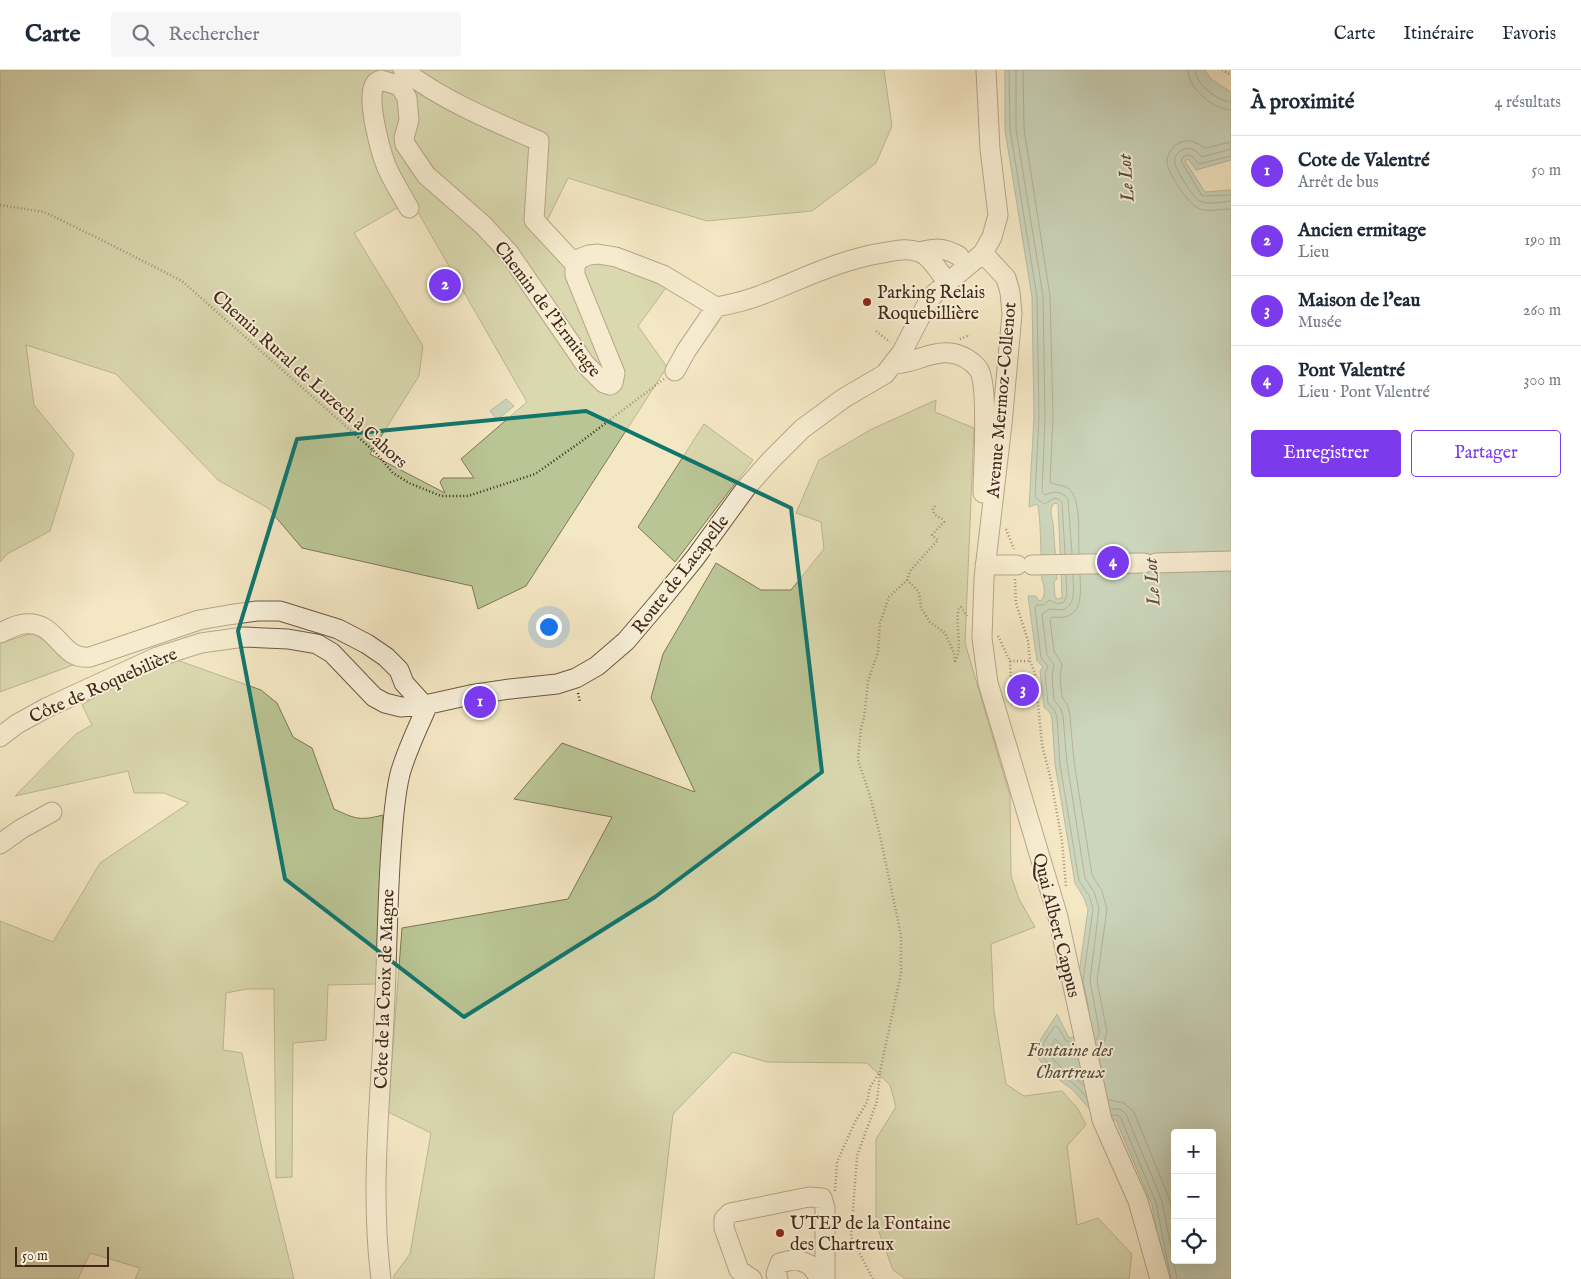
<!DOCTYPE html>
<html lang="fr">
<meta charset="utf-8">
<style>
:root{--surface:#fff;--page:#f6f6f7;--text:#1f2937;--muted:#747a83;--line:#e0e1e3;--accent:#7c3aed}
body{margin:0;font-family:"IM FELL English",serif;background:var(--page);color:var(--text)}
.controls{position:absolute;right:15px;bottom:15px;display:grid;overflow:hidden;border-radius:5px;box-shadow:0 5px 20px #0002}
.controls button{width:45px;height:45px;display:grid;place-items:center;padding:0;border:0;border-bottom:1px solid var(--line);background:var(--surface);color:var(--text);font:25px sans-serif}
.scale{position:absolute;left:15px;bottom:12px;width:94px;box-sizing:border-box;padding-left:5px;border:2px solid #432916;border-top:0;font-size:14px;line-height:18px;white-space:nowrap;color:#432916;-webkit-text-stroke:4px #f8efd9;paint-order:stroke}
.you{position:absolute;left:548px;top:556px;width:18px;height:18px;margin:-12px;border:4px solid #fff;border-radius:50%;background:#1a73e8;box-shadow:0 0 0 8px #1a73e833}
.badge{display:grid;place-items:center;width:32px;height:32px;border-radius:50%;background:var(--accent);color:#fff;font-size:16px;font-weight:700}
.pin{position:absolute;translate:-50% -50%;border:2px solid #fff;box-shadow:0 1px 5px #0006}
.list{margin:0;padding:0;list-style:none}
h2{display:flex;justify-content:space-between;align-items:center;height:65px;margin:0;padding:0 20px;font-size:21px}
h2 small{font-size:16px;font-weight:400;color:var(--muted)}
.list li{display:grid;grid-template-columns:32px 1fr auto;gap:15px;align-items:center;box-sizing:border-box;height:70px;padding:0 20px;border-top:1px solid var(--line)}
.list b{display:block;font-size:19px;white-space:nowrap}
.list p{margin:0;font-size:16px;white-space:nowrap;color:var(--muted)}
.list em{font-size:16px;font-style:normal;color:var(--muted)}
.actions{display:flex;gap:10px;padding:15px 20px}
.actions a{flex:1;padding:11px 0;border:1px solid var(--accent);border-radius:5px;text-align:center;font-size:18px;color:var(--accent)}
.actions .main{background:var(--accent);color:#fff}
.icon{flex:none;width:28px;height:28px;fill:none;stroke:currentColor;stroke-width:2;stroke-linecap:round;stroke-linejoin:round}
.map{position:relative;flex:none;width:1231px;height:1209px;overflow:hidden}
header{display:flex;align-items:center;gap:30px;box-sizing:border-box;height:70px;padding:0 25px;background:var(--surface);border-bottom:1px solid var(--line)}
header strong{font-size:24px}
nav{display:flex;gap:28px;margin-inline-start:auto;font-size:18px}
.search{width:350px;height:45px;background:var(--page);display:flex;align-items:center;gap:12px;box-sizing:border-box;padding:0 18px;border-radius:5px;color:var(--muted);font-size:19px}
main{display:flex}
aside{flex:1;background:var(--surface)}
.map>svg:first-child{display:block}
</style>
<header>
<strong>Carte</strong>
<div class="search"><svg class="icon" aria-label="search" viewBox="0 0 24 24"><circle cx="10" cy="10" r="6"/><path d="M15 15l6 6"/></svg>Rechercher</div>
<nav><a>Carte</a><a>Itinéraire</a><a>Favoris</a></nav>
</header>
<main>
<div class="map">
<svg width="1231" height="1209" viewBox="0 0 1231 1209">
<rect width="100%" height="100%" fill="#f4e7c4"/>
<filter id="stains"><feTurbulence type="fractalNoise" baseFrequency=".004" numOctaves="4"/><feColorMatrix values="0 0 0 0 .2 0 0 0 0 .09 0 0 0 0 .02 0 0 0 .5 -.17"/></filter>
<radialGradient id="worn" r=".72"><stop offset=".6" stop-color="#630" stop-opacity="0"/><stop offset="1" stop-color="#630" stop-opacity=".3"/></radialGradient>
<path fill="#bac595" stroke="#7e7756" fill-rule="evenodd" d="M0,0H884L892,56L876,93L812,141L707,151L568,108L540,165L588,191L616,192L668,215L638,256L667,297L526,516L478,539L472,516L302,478L268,438L218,410L116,304L26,275L34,335L74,384L50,461L7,484L0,492ZM411,130L527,332L461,389L474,408H443L440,412L445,423L370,384L419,306L423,276L354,163Z
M936,330L935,342L974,358L965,573L1010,726L1011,806L1019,829L1035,857L991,874L994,941L1006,1014L1024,1026L1062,1021L1078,1039L1086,1055L1067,1076L1077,1155L1098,1148L1132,1184L1129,1209H906L893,1200L876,1154V1069L896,1037L890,1015L867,993L767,992L733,982L673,1044L654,1209H394L393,1207L410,1184L431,1063L388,1042L402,858L568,829L612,747L514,729L562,673L695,722L651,628L663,584L716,493L761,520H791L824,479L821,452L796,443L819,390L870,360Z
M704,354L753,390L675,492L638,457Z
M33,563L46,570L73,595L0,622V573Z
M174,589L261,620L277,633L293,667L312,678L334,739C356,749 359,751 383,745L377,914L328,915L326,970L293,973L292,1107L276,1108L274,919H247L226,923L223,980L242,983L262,1079L294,1209H135L140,1198L90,1183L78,1209H0V851L53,872L100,793L189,733L164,723H134L128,701L15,726L76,664L92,655L82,635L104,622Z"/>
<path fill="#9cc0b1" stroke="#788473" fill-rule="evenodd" d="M1005,0H1205L1211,9L1231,22V90L1196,100L1188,89L1185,91L1205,122L1231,120V1209H1166L1152,1135L1116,1050L1108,1051L1094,1044L1073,1020L1051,1004L1039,989L1037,979L1041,969L1057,944L1069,968L1088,962L1078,911L1088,839L1084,828L1075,813L1055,694L1052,649L1051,644L1044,637L1040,601L1043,597L1037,591L1028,526H1036L1039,531L1042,530C1045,526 1045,515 1042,511C1041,499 1041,439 1037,434L1029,437L1034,347L1032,227L1005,60ZM1057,433L1058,435L1062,525V528L1058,529L1055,527L1054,512L1057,509L1053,452C1051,447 1050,439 1053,434ZM1175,1063H1212V1190H1175Z
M506,329L514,336L497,350L490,341Z"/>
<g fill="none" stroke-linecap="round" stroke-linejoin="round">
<path stroke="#707464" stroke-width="1" d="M1009,0L1010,59L1037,227L1039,347L1035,427L1044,434C1051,431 1055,424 1062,432L1065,484
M1016,0V59L1043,226L1045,347L1042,422L1045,425C1054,421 1062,421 1068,429L1072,484
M1023,0L1024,58L1050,226L1053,347L1050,412C1055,416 1062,414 1068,418C1082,428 1078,467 1079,484
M1188,0C1188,19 1213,39 1231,40
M1195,0C1196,15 1217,31 1231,32
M1231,72L1205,78C1200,75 1196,72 1191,71C1179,69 1167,80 1167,92C1167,102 1189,136 1200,139C1209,142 1221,139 1231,139
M1231,79L1202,87C1199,84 1196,81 1193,79C1184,76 1173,83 1175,93C1175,99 1194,129 1200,131C1208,135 1222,132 1231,131
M1231,86L1199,94L1192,86L1188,85L1183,87L1181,91L1202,126L1231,125
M1066,505L1067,525L1064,532L1058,534L1049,530L1044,535H1037L1035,538L1041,588L1048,596L1045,604L1048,633L1055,641L1057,648L1060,694L1079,811L1089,825L1093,839L1083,911L1089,940
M1073,505C1073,518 1077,533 1063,540L1050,539L1042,544L1047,585L1054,595L1052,606L1054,630L1061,639L1063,646L1067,693L1085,808L1094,822L1099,838L1090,911L1099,959V965L1096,970
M1080,505C1081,527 1083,551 1052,547L1050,550L1054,581L1062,594L1060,607L1062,627L1068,636L1070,646L1074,692L1092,805L1102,821L1107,839L1097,911L1107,962L1104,972L1097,978
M1074,972L1066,971L1058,957L1055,956C1050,963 1042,973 1042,981C1043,996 1066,1007 1075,1015C1079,1019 1083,1023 1086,1027
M1075,978H1065L1055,969L1049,980C1053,997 1073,1003 1083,1015
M1109,1030L1124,1033L1134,1042L1169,1128L1175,1156
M1111,1039H1120L1126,1044L1162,1131L1177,1209
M1112,1045H1117L1121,1048L1156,1133L1171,1209"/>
<defs>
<path id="minor" d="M403,0C444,31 492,51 539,71L534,150L575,194
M409,138C403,127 396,116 390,104C382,89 365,28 375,14C376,12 378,11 381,10L400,16L407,28L409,50L404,68L405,74L426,105L483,155L509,183L585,294L604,313L610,315L613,313L615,303L575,205V194L581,188L589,185L598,184L616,187L663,205L716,237
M919,182C937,178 943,177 959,186
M983,183L1006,208L1010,222L1012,244L1002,354L984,508L982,568L988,613L1058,847L1102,1050L1138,1131L1160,1209
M893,294C913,294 930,281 950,283C961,284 973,291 979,300C989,317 983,399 983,423
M675,301L686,281L716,237C732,234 746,231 761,225C805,208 840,189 888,182C899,180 908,178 919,182C931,186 939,202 947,212
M1156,493L1231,491
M985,495H1017
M1032,495L1144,493
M0,563C6,560 12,557 19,555C58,546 58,591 90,587L199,550L228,545L257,541H280L338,559L367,574L386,587L399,600L404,613L423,634
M0,667L17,654L46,638L157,587L201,573L244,567L288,569L317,574L332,583L374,627L385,633L401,637L425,635L470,625L510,619L557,614L576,608L597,596L626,571L660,531L695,488L746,418L770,391L802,359L844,328L885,304L902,282L927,234L934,224L983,183L992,167L998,145L990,79L986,0
M0,774L21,759L52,742
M381,1209C370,1123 380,1035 384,949C387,892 387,836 391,779C393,754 394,729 400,704C406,682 416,662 425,641V635
M752,1209L739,1200L724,1158V1149L730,1143L809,1127L822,1128L825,1138V1209
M778,1209L776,1204L780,1193L796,1189L810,1195L821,1209"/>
</defs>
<use href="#minor" stroke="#6f5842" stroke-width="21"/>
<path stroke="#432916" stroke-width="2.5" stroke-dasharray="1 2.5" stroke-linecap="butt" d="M1222,0L1231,5
M0,135L44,142L94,166L182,211L376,383L393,403L409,413L441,426H468L535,404L582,371L664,309
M876,261L890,272
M960,269L970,265
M1006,459L1014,479
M1015,509L1016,533L1028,571L1030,591L1035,603L1042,675L1051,710L1062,771L1066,816
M907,510L919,522L921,538L930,552L945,563L954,583L955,591C964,577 954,554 959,538L961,537L967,546
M998,566L1010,591L1012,635
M1010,591H1030
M578,623L580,632
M835,1121L837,1092L855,1052L867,1032L870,1017L880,1002L901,903V865L879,761L870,726L858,690L861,658L864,648L868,611L878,582L880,553L889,527L907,510L910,501L938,470L932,465L944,452L942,449L934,444L933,439L935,436
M873,1209L851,1167L857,1086L877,1031L880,1004"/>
<use href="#minor" stroke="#f8efd9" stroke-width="19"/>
</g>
<path d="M0 0H1231V1209H0ZM586,341L791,438L822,702L655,827L464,947L285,809L238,561L297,369Z" fill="#f4e7c4" fill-opacity=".55" fill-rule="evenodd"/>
<path fill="none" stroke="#0f766e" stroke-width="4" stroke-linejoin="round" d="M586,341L791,438L822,702L655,827L464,947L285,809L238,561L297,369Z"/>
<g fill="#8f2418" stroke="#f8efd9" stroke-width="2">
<circle cx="867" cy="232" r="5"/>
<circle cx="780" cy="1163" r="5"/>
</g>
<g text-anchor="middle" stroke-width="4" stroke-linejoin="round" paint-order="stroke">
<g font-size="18" fill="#432916" stroke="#f8efd9" text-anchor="start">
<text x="877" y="228">Parking Relais<tspan x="877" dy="21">Roquebillière</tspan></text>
<text x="790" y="1159">UTEP de la Fontaine<tspan x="790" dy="21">des Chartreux</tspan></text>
</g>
<g font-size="18" fill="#432916" stroke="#f8efd9">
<text transform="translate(548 239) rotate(53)" y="6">Chemin de l'Ermitage</text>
<text transform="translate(310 309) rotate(42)" y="6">Chemin Rural de Luzech à Cahors</text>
<text transform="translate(1001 330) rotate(-85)" y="6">Avenue Mermoz-Collenot</text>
<text transform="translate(680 504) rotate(-52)" y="6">Route de Lacapelle</text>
<text transform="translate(103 615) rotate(-24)" y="6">Côte de Roquebilière</text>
<text transform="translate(1057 855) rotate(76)" y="6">Quai Albert Cappus</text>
<text transform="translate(384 919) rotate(-88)" y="6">Côte de la Croix de Magne</text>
</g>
<g font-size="19" font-style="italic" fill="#594f3d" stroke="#f8efd9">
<text transform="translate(1125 108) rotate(-94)" y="7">Le Lot</text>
<text transform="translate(1151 512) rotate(-94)" y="7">Le Lot</text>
<text x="1070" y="986">Fontaine des<tspan x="1070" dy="22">Chartreux</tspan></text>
</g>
</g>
<rect width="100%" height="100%" filter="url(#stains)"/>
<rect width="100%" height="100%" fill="url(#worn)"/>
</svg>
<div class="controls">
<button>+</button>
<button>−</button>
<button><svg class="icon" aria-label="locate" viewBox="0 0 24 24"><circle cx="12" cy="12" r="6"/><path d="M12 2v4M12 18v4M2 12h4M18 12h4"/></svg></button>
</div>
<div class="scale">50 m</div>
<div class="you"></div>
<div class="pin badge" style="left:480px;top:632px">1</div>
<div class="pin badge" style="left:445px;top:215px">2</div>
<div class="pin badge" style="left:1023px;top:620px">3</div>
<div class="pin badge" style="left:1113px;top:492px">4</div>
</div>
<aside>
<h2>À proximité<small>4 résultats</small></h2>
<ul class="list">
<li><span class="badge">1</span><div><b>Cote de Valentré</b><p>Arrêt de bus</p></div><em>50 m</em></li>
<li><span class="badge">2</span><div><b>Ancien ermitage</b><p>Lieu</p></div><em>190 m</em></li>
<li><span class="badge">3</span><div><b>Maison de l'eau</b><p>Musée</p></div><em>260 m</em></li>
<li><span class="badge">4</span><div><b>Pont Valentré</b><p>Lieu · Pont Valentré</p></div><em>300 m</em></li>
</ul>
<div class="actions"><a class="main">Enregistrer</a><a>Partager</a></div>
</aside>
</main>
